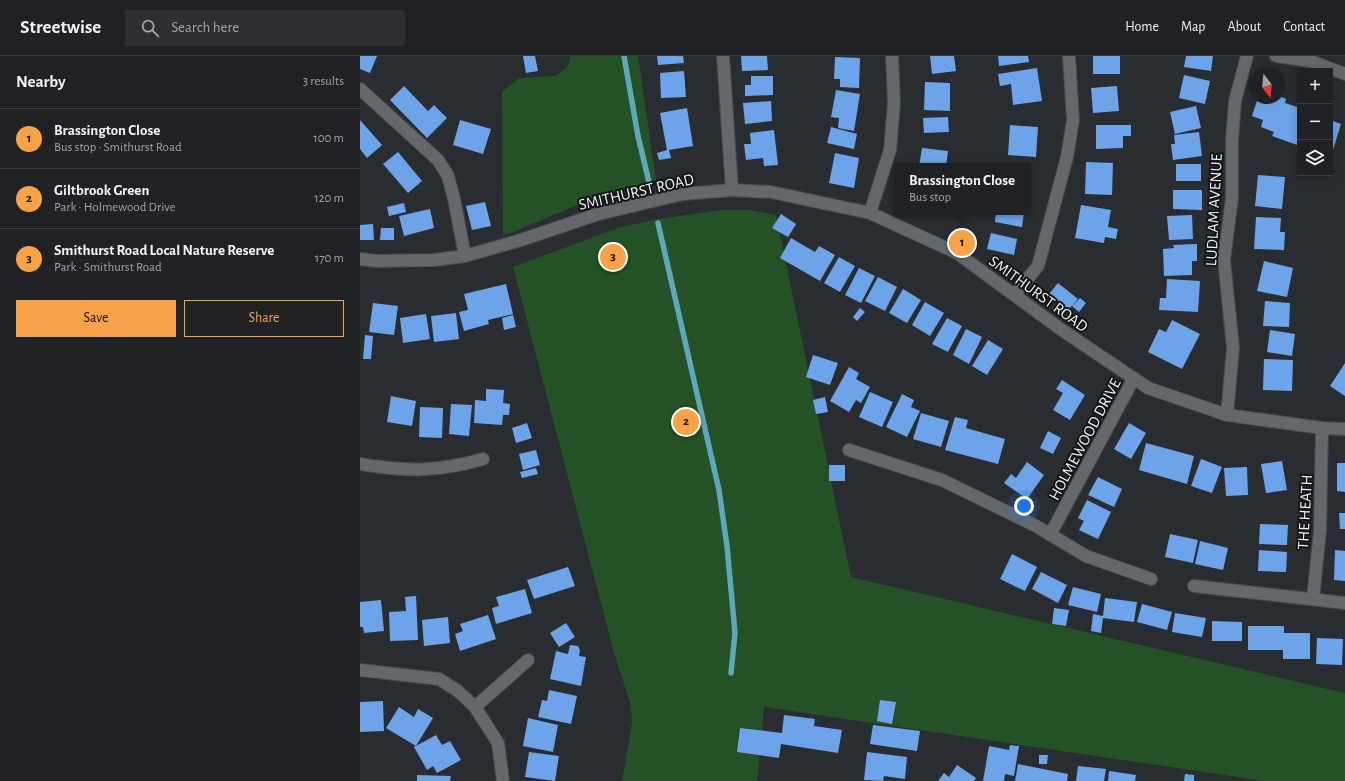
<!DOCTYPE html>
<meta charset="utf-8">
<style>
:root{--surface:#1f2125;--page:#2c2e32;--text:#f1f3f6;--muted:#a1a3a7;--line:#3c3e42;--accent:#f6a247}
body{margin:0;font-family:"Alegreya Sans",sans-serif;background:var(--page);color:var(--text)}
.controls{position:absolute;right:12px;top:12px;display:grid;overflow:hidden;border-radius:0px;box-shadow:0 2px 10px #0003}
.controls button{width:36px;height:36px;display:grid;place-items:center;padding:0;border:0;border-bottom:1px solid var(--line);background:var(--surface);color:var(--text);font:20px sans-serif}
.compass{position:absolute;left:889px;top:12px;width:36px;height:36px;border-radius:50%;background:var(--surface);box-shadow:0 2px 10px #0003;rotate:164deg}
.you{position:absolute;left:664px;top:450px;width:14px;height:14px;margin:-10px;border:3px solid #fff;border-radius:50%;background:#1a73e8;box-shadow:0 0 0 6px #1a73e833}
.badge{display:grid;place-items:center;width:26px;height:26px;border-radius:50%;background:var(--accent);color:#111;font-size:13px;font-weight:700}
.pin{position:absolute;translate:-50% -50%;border:2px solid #fff;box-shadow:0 1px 4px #0006}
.popup{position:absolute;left:534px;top:107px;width:136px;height:52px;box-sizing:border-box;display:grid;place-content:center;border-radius:0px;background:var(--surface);filter:drop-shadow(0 1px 3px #0005);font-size:13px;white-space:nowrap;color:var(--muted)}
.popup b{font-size:15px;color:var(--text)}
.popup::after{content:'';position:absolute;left:50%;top:100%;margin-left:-8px;border:8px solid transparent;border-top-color:var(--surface)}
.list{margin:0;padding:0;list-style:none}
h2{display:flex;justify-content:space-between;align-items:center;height:52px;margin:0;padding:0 16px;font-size:17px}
h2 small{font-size:13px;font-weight:400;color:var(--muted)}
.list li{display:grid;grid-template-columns:26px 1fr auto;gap:12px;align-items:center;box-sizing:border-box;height:60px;padding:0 16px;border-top:1px solid var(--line)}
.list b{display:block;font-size:15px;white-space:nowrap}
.list p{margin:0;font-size:13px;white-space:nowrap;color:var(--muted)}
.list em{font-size:13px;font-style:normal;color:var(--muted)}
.actions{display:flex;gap:8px;padding:12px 16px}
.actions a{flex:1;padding:9px 0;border:1px solid var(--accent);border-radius:0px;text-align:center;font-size:14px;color:var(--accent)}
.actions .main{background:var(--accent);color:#111}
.icon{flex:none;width:22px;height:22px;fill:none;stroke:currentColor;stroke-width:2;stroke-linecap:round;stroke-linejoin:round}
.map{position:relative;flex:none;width:985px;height:725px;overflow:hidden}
header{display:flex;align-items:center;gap:24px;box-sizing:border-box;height:56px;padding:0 20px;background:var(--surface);border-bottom:1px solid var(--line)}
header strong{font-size:19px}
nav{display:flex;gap:22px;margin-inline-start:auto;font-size:14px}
.search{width:280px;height:36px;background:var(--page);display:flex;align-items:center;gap:10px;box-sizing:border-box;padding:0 14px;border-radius:0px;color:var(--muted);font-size:15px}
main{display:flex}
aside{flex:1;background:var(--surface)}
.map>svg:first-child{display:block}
</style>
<header>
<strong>Streetwise</strong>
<div class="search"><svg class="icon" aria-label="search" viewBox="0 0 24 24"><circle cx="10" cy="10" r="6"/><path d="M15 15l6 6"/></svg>Search here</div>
<nav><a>Home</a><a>Map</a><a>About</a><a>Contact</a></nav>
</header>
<main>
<aside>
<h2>Nearby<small>3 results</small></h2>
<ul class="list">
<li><span class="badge">1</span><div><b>Brassington Close</b><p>Bus stop · Smithurst Road</p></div><em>100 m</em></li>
<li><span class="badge">2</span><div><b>Giltbrook Green</b><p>Park · Holmewood Drive</p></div><em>120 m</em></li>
<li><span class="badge">3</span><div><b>Smithurst Road Local Nature Reserve</b><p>Park · Smithurst Road</p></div><em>170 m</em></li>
</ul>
<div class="actions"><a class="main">Save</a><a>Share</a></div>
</aside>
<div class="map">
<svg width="985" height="725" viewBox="0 0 985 725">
<rect width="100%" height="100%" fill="#292c31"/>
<path fill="#245126" d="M211,0H278L296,124L234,142L143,180L142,36L159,22L196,20L207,11Z
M360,154H390L416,159L491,521L985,637V725H905L404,651L397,725H262L272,666L270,646L254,597L153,211L258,172L293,164Z"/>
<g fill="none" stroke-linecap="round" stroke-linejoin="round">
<path stroke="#60a7b9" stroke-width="5.5" d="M264,0L278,80L289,126
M298,167L359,434L367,490L375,577L371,617"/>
</g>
<path fill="#6da4e9" d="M0,0H17L10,17L0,13Z
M163,0H175L178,15L166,17Z
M297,0H323L324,7L298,9Z
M381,0H407L408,14L382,15Z
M570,0H594L596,15L572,18Z
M638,0H668L669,6L639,10Z
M733,0H760V18H733Z
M826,0H853L851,15L824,11Z
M475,1L500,2L499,32L480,31V23H474Z
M677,12L682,45L653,49L651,28L640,30L638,18Z
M324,15L326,41L301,42L300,17Z
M824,19L850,25L845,48L819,42Z
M391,20H413V39L385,40V29H391Z
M565,26L590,27V55L564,54Z
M44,30L68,55L74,49L87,62L67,82L30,44Z
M757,30L759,55L733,57L731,32Z
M476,34L500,38L494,75L478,72L479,62L471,61Z
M919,40L926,43L925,47L940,52V90L912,80L914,76L901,71L903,64L892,60L898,42H919Z
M411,45L412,65L385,68L383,47Z
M836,50L841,72L815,78L810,56Z
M327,52L333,90L309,94L311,102L299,104L297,97L307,94L300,57Z
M588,61L589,76L564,77L563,62Z
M0,64L22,89L7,102L0,93Z
M100,64L131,73L123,98L93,89Z
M970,64L981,68L973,94L970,93Z
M650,69L678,71L676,101L648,99Z
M736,69H771V80H763V92L736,93Z
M471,71L497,78L494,93L467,87Z
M414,74L418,109L404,110L403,102L386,104L384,88H391L390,77Z
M839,76L842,100L813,104L811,88H815L814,79Z
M562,92L588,95L586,110H559Z
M38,96L62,125L48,137L23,108Z
M475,97L499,102L494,132L469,127Z
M726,106L753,107L752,139L725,138Z
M816,108H841V125H816Z
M898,119L925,121L922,153L895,150Z
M813,134H842V154L813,153Z
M125,146L131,170L112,174L106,150Z
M44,147L46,156L29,160L27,151Z
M721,149L751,154L748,171L758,173L756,183L745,181L744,187L715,182Z
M70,153L74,172L44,180L39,160Z
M636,156H664L662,171L635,166Z
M421,158L436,168L428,181L412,172Z
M832,159L833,183L809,184L807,160Z
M896,161L921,162L920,176H925L924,194L894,193Z
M13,168L14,184H0V169Z
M21,172H34V184H20Z
M631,177L657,183L654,199L627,193Z
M431,182L455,196L459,190L475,199L460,225L420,202Z
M837,188V205H832V219L804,220L803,193L814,192L813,189Z
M479,201L495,210L480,236L464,227Z
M904,205L933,212L927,241L897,235Z
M499,212L515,220L501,247L485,239Z
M518,221L537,231L525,255L505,245Z
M807,223L840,225L838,256L799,254L800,242H806Z
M698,227L718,243L708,254L689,238Z
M146,228L153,258L128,264L129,268L104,275L99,256L108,254L104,238Z
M543,233L561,244L547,267L529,257Z
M720,242L726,247L719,256L712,250Z
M905,245L930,247L929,271L903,270Z
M565,246L584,257L570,280L552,269Z
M13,247L38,250L34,279L9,276Z
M500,252L505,256L497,265L493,261Z
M96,257L99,283L74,286L71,260Z
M66,258L70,283L43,287L40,262Z
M153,259L156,271L144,274L142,262Z
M587,262L602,270L588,296L572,288Z
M812,264L840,278L822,313L788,296L799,273L806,276Z
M606,273L622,281L609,308L593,299Z
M910,274L935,278L932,300L907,296Z
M5,279L13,280L11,303H3Z
M628,284L643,293L627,319L612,310Z
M453,299L478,307L470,329L446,321Z
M904,303L933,304L932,335L903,334Z
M985,307V340L970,330Z
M489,311L499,317L496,323L510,331L501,347L496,344L489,356L470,345Z
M702,324L725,339L710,364L693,354L703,337L696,333Z
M126,333L144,334L143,347L150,348L149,359H143L142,369L114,367L115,344L126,345Z
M510,336L533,346L522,371L499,361Z
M542,338L554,344L551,351L560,355L547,381L526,371Z
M31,340L56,345L52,370L27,366Z
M465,341L468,356L456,358L453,344Z
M91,348L112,349L109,380L89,378Z
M60,351L83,352L82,382L59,381Z
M561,357L589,365L581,391L553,383Z
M595,361L608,364L606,372L645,383L638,408L585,394Z
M167,367L172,382L156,387L152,372Z
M769,367L786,377L771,403L754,393Z
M688,375L701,382L693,398L680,392Z
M786,387L834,400L827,428L779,414Z
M176,394L180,409L163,414L159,398Z
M841,403L862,411L852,437L831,430Z
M922,405L927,434L906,437L901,408Z
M667,406L684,419L667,443L644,427L651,418L656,422Z
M977,407H985V436L977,435Z
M469,409H485V425H469Z
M887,411L888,439L866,440L864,412Z
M176,412L178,418L162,422L160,416Z
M738,421L762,433L754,451L728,439Z
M727,444L751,456L738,483L719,474L724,465L718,462Z
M979,457H985V473H980Z
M900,468L928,469L927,489L899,488Z
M810,478L838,484L833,507L805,501Z
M840,485L868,492L863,514L835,508Z
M899,494L927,496L926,516L898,515Z
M975,494L985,495V525L974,524Z
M652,498L677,511L665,535L640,523Z
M208,511L215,530L174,543L167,524Z
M681,516L707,529L698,547L672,533Z
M713,531L741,538L737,556L708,549Z
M165,533L172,557L136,568L132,552L139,550L136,541Z
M56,540L58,584L30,585L29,556L46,555L45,541Z
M745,542L777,546L774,566L743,562L741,577L731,575L733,558L743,560Z
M21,544L24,575L4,577L3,571H0V546Z
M782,548L812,556L807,574L777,566Z
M694,552L709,554L706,570L692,568Z
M815,557L846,562L842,581L812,576Z
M128,559L136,583L100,595L95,578L103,575L100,568Z
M88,561L90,587L64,590L62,564Z
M852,565L882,566V585H852Z
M206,567L215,581L199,591L190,577Z
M888,570H924V577H950V603H923V594H888Z
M957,582L983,583L982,609L956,608Z
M210,589L218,590L220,594L219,600L226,601L221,630L190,623L196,595L208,598Z
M189,634L217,640L211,668L178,661L182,644L187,645Z
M520,644L536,646L532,668L517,665Z
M23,645L24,675L0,676V646Z
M39,651L54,661L58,653L73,662L56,690L26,672Z
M424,659L455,663L454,670L482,674L478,697L421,688L419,702L377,696L380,672L422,677Z
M168,662L198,669L193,696L163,690Z
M513,669L560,675L557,695L510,688Z
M76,679L82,689L90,685L101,704L77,717L73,710L67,714L54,691Z
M650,689L659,690L654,720L645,718L644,725H623L629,690L649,694Z
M169,696L199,700L195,725L165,721Z
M507,696L547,701L545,723L524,720L523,725L504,724Z
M679,699H688L687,708H679Z
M658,708L708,718L707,725H655Z
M597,709L616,722L614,725H578L584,717L589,721Z
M718,710L746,713L744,725H716Z
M749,715L776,719L775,725H748Z
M825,718L834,719V725H824Z
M57,719L91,720L90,725H57Z"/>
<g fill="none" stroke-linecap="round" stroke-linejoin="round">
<defs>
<path id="minor" d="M363,0L372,134
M916,0L950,5L985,18
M0,33L78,104L88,120L94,143L105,200
M510,157L530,94L534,47L532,0
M0,203L16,205L74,204L105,200L161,184L238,158L323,138L372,134L411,136L510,157L597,197L699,272L788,332L867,359L962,372L985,373
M654,239L678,210L707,101L713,64L709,0
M867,359L873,292L864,204L872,142V84L875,45L887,0
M489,394L582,424L676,470L726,500L791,523
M0,408C45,416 78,416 123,403
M690,479L774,322
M834,530L985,547
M953,542L960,475L962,372
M0,614L79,623L98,635L115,651L138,687L143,725
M115,651L168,604"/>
</defs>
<use href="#minor" stroke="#474b4e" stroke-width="14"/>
<use href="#minor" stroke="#64686d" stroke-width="12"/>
</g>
<g text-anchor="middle" stroke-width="4" stroke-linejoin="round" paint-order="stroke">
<g font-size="16" fill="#f2f4f7" stroke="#131416">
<text transform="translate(276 135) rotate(-13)" y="6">SMITHURST ROAD</text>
<text transform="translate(853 154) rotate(-87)" y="6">LUDLAM AVENUE</text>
<text transform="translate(679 237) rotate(36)" y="6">SMITHURST ROAD</text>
<text transform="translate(724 383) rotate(-62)" y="6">HOLMEWOOD DRIVE</text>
<text transform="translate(944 456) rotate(-87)" y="6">THE HEATH</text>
</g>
</g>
</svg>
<div class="controls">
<button>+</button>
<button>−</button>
<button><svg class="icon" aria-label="layers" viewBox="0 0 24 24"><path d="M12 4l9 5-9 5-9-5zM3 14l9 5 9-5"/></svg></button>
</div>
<svg class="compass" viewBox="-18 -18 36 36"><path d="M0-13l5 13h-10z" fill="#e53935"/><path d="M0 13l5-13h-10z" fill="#a1a3a7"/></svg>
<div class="you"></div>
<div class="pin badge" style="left:602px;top:187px">1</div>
<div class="popup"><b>Brassington Close</b>Bus stop</div>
<div class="pin badge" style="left:326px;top:366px">2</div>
<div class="pin badge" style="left:253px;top:201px">3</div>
</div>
</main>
